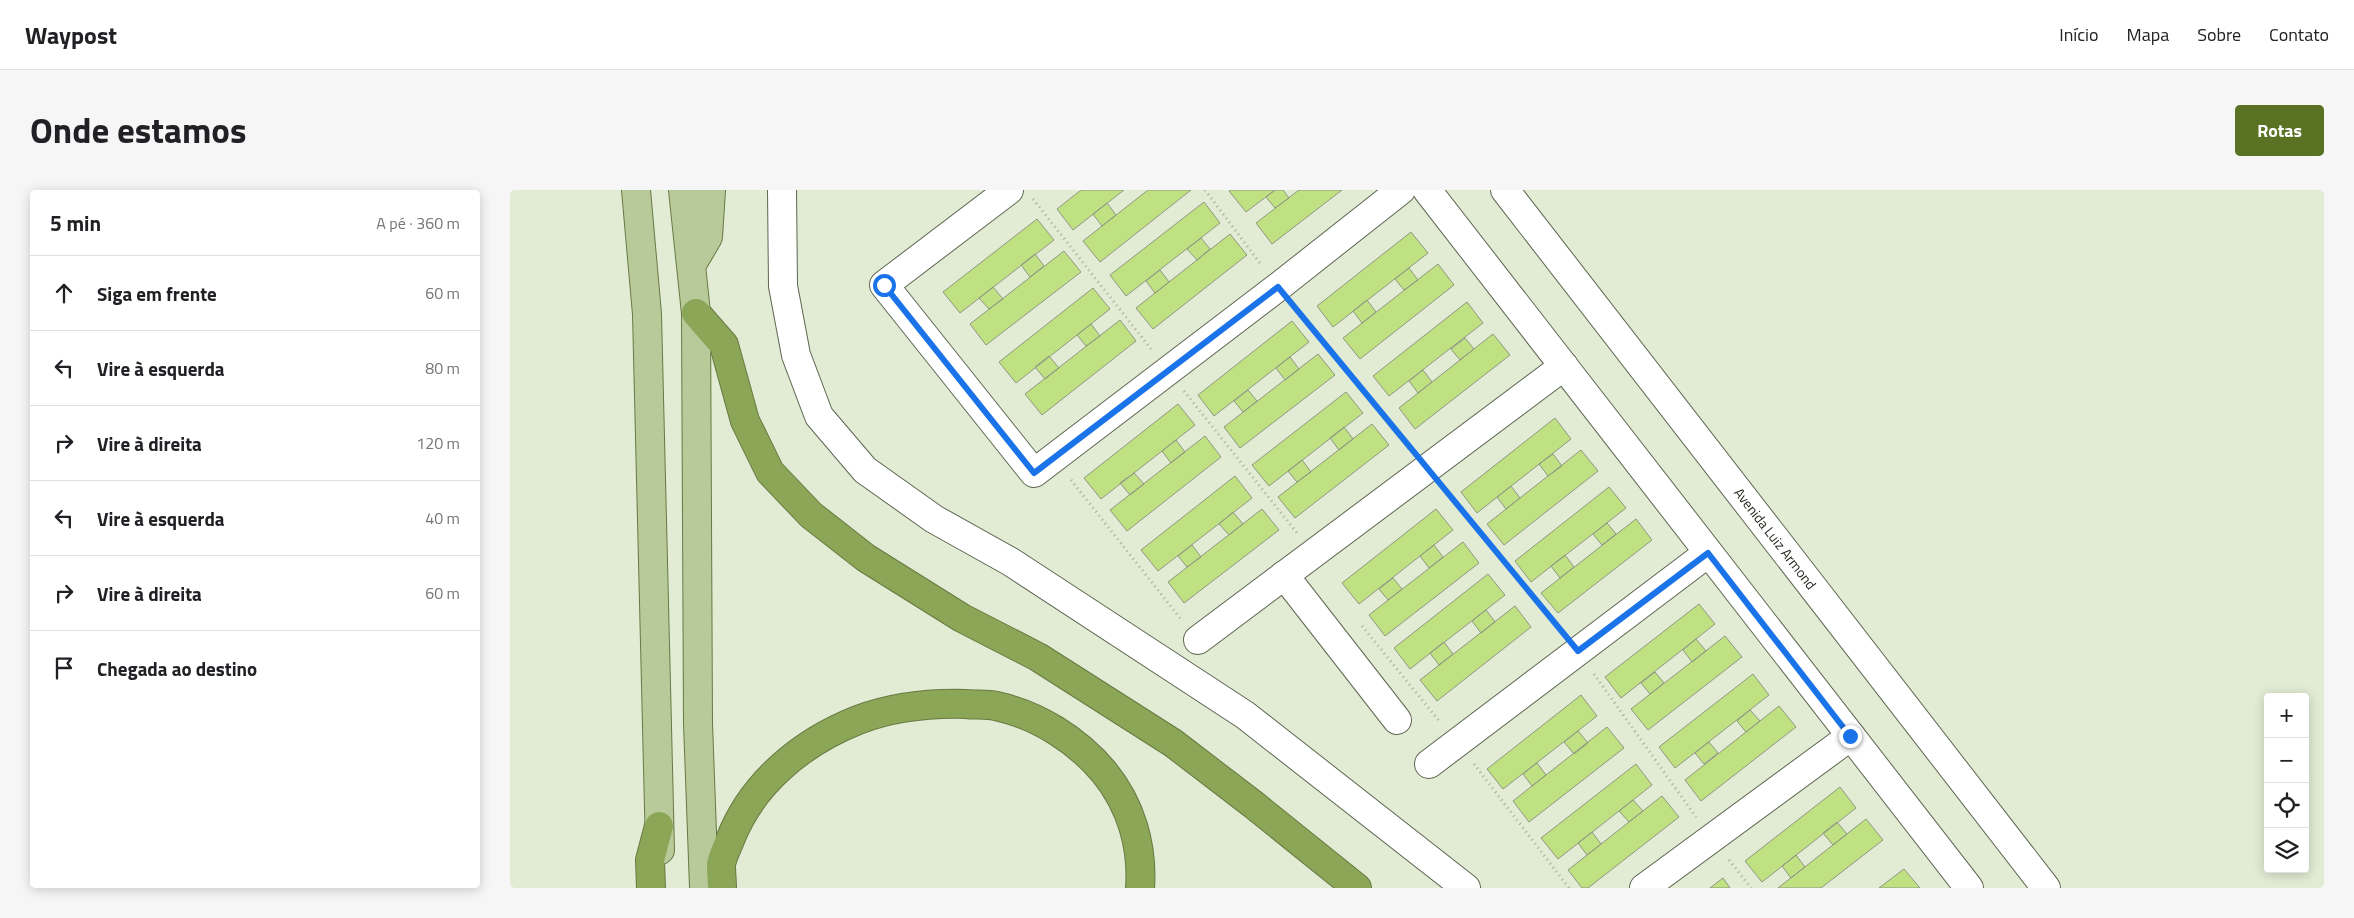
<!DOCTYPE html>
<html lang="pt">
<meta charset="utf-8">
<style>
:root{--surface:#fff;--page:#f6f6f6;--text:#202124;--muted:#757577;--line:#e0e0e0;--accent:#5a7223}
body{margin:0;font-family:"Titillium Web",sans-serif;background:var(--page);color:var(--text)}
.controls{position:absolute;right:15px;bottom:15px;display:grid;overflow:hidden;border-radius:5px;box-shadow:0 2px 12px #0003}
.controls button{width:45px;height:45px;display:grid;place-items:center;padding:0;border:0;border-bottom:1px solid var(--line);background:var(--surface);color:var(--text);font:25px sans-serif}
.stop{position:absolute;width:15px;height:15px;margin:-11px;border:4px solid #1a73e8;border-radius:50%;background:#fff}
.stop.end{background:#1a73e8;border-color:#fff;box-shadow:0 1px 5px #0008}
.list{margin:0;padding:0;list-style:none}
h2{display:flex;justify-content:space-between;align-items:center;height:65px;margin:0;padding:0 20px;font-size:21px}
h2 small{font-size:16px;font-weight:400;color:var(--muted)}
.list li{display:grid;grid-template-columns:32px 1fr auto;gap:15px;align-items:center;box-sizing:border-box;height:75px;padding:0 20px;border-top:1px solid var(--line)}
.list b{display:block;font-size:19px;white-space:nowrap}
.list em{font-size:16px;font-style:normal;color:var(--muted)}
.icon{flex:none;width:28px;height:28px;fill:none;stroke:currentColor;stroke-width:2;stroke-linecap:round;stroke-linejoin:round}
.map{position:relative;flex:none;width:1814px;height:698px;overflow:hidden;border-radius:5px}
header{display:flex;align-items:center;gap:30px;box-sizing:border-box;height:70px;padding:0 25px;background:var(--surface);border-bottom:1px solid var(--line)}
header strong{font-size:24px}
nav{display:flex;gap:28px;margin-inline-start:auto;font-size:18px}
.intro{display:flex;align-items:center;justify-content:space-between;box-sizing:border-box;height:120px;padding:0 30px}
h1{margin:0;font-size:35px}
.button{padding:12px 22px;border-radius:5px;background:var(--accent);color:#fff;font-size:18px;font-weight:700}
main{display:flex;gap:30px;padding:0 30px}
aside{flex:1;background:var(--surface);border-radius:5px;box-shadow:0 2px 12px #0003}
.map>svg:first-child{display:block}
</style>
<header>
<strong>Waypost</strong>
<nav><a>Início</a><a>Mapa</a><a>Sobre</a><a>Contato</a></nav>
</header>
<div class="intro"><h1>Onde estamos</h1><a class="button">Rotas</a></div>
<main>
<aside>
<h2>5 min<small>A pé · 360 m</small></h2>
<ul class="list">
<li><svg class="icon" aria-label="ahead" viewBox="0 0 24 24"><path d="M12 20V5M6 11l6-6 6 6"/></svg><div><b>Siga em frente</b></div><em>60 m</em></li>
<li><svg class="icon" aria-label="left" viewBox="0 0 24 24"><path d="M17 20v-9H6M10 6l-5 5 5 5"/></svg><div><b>Vire à esquerda</b></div><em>80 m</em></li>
<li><svg class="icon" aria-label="right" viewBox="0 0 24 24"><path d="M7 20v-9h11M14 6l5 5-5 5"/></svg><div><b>Vire à direita</b></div><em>120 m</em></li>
<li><svg class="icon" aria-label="left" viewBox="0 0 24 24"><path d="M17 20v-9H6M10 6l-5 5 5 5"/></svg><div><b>Vire à esquerda</b></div><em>40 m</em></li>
<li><svg class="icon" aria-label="right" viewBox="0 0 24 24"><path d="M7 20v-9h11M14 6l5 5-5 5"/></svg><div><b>Vire à direita</b></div><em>60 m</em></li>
<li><svg class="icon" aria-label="arrive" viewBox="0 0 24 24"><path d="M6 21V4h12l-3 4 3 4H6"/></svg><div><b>Chegada ao destino</b></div></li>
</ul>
</aside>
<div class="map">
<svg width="1814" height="698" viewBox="0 0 1814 698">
<rect width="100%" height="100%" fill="#e2ebd4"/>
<path fill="#c0e182" stroke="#8f9782" d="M571,0H614L563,40L547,19Z
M638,0H681L590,72L573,51Z
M721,0H765L736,22L719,1Z
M765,0H773L779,8L765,18L756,7Z
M789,0H832L762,54L746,33Z
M694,12L710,33L616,106L600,85Z
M597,13L606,25L592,36L583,24Z
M527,29L544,50L450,123L433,102Z
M901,42L918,63L823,137L807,116Z
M720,44L737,65L643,139L626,118Z
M691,48L700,59L687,70L677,59Z
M554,61L571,82L476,155L460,134Z
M525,64L534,76L520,87L511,75Z
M928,74L944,95L850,169L833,148Z
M899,78L908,90L894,100L885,89Z
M650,80L659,92L645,103L636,91Z
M483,97L493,109L479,119L469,108Z
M583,98L600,119L506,193L489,172Z
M857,110L866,122L852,133L843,121Z
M957,112L973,133L879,206L863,186Z
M610,130L626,151L532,225L515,204Z
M782,131L799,152L704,226L688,205Z
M581,134L590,146L576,156L567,145Z
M983,144L1000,165L905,239L889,218Z
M955,148L964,159L950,170L941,159Z
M808,164L825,185L730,258L714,237Z
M539,166L549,178L535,189L525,177Z
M780,167L789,179L775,190L766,178Z
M913,180L922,192L908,203L899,191Z
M738,200L747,211L733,222L724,211Z
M836,202L853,223L759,296L742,275Z
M668,214L685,235L591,309L574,288Z
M1045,228L1061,249L967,323L951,302Z
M862,234L879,255L785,328L768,307Z
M834,237L843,249L829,260L820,248Z
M695,246L711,267L617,341L600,320Z
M666,250L675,262L661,273L652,261Z
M1071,260L1088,281L994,355L977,334Z
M1043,264L1052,276L1038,286L1029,274Z
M792,270L801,282L787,292L778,281Z
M624,283L634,294L620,305L610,293Z
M725,286L742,308L648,381L631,360Z
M1001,296L1010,308L996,319L987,307Z
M1099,297L1116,318L1021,392L1005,371Z
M752,319L769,340L674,413L658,392Z
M926,319L943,340L849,414L832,393Z
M723,322L733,334L719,345L709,334Z
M1126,329L1142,350L1048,423L1031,403Z
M1097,333L1106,344L1092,355L1083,344Z
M953,352L969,373L875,446L859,425Z
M682,355L691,367L677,377L668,366Z
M924,355L933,367L919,378L910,366Z
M1055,365L1064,377L1050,388L1041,376Z
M978,384L995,405L900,479L884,458Z
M883,388L892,399L878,410L869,399Z
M1189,414L1205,434L1111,508L1095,487Z
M1005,416L1021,437L927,511L910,490Z
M976,420L985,432L971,443L962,431Z
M1215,446L1232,467L1138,540L1121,519Z
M1186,449L1196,461L1182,472L1173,460Z
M934,452L943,464L929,475L920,463Z
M1145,482L1154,493L1140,504L1131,493Z
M1243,484L1259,505L1165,578L1149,557Z
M1071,505L1087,526L993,599L977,579Z
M1269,516L1286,537L1191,611L1175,590Z
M1240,520L1250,531L1236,542L1227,531Z
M1097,537L1114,558L1019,632L1003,611Z
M1068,541L1078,553L1064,564L1054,552Z
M1199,552L1208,563L1194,574L1185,563Z
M1027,573L1036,585L1022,596L1013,584Z
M1126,574L1142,595L1048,669L1031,648Z
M1330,597L1346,618L1252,692L1235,671Z
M1152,606L1169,627L1078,698H1072L1058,680Z
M1123,610L1133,621L1119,632L1109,621Z
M1356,629L1373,650L1311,698H1268Z
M1327,632L1337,644L1323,655L1313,643Z
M1082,642L1091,654L1077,665L1068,653Z
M1286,665L1295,677L1281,688L1272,676Z
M1394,679L1410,698H1369Z
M1213,688L1220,698H1200Z"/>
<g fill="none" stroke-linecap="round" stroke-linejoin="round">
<defs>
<g id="minor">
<path d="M272,0L273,96L286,165L309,226L355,280L424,329L501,372L735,525L956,698"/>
<path d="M499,0L374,95L524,283L768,97L891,0"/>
<path d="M917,0L1459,698"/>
<path id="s1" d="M995,0L1536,698"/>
<path d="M774,385L887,530"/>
<path d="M688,450L1054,176"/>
<path d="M919,574L1198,363"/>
<path d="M1134,698L1341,546"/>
</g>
<path id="major" d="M126,0L137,124L150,660
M173,0L186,123L188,533L194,698
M181,76L198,47L201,0"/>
<path id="highway" d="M186,123L214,155L235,231L260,282L301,325L356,368L452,428L528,467L663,553L744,615L847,698
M141,698L140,670L149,636
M212,698C212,691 211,683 211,675C212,667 217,658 220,650C242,593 292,552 348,530C382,517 421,513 456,514C466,515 477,514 486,516C528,525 567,550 594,582C621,615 633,656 630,698"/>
</defs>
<use href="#minor" stroke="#5e6652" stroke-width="30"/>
<use href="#major" stroke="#677a43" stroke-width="30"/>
<use href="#highway" stroke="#677a43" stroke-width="30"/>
<path stroke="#a5ac9a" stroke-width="3" stroke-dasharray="1 4" stroke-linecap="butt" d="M695,0L752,76
M523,9L641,159
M785,118L899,259
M674,201L787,343
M561,290L670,428
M934,300L1051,441
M852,436L930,532
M1084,484L1186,627
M964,574L1059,698
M1219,670L1241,698"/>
<use href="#minor" stroke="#fff" stroke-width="28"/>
<use href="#major" stroke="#b9ca9a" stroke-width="28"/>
<use href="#highway" stroke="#8ba656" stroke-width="28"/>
</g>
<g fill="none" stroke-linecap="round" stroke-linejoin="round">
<path stroke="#1a73e8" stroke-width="6" d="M374,95L524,283L768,97L1068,461L1198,363L1340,546"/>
</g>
<g text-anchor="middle" stroke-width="4" stroke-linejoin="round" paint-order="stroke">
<g font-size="14" fill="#24281f" stroke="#e2ebd4">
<text dy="5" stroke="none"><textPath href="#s1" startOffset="441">Avenida Luiz Armond</textPath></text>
</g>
</g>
</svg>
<div class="controls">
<button>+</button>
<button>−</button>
<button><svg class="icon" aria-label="locate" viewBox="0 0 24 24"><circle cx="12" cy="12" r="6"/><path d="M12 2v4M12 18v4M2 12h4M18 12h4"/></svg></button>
<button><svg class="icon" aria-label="layers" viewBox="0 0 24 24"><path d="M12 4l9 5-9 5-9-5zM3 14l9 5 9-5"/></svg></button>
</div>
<div class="stop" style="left:374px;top:95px"></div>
<div class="stop end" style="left:1340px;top:546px"></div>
</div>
</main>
